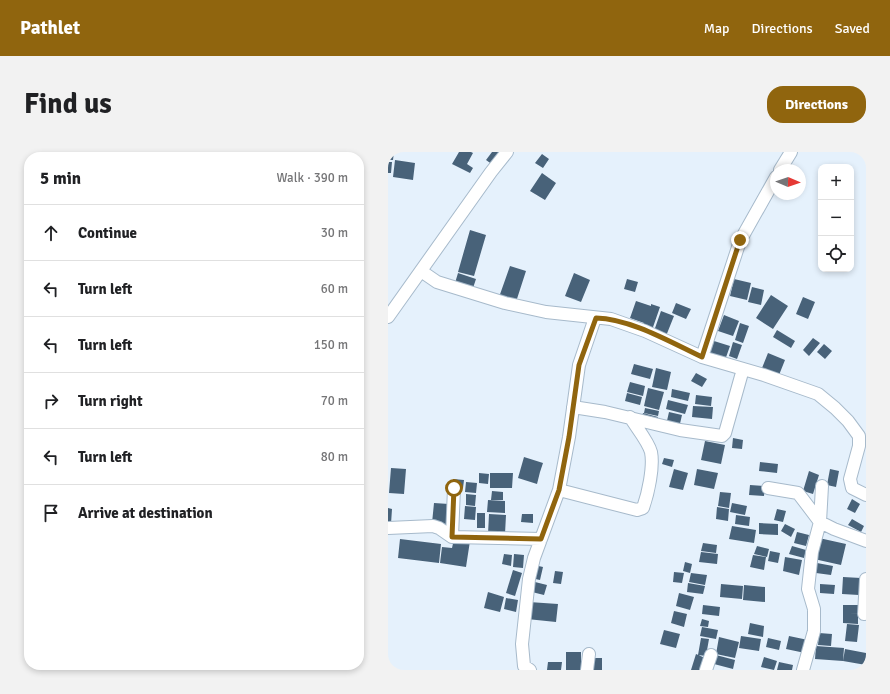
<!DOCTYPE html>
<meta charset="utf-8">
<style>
:root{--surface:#fff;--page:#f2f2f2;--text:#202124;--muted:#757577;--line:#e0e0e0;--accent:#90650e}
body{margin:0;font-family:Signika,sans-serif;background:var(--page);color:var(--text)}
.controls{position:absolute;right:12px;top:12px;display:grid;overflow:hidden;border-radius:8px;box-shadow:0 2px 6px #0003}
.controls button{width:36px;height:36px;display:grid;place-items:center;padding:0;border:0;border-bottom:1px solid var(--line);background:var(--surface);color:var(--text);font:20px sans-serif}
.compass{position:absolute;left:382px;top:12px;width:36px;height:36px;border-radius:50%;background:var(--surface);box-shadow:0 2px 6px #0003;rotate:92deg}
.stop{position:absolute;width:12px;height:12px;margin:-9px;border:3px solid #90650e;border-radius:50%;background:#fff}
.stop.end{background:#90650e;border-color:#fff;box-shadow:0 1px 4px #0008}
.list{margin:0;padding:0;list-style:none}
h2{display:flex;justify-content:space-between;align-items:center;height:52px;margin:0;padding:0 16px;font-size:17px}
h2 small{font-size:13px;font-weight:400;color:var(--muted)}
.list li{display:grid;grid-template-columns:26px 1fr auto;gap:12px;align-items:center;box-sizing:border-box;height:56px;padding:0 16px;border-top:1px solid var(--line)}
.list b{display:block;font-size:15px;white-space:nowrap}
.list em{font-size:13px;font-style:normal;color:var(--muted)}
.icon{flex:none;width:22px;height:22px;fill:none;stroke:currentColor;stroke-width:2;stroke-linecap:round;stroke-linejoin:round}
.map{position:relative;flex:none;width:478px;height:518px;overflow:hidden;border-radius:16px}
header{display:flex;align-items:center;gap:24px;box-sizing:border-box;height:56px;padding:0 20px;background:var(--accent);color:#fff}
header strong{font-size:19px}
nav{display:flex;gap:22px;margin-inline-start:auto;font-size:14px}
.intro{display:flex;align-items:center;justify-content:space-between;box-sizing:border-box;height:96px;padding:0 24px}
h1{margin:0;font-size:28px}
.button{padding:10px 18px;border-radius:16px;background:var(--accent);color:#fff;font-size:14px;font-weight:700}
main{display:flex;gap:24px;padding:0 24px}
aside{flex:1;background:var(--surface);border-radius:16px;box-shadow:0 2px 6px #0003}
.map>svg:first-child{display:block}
</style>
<header>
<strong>Pathlet</strong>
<nav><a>Map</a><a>Directions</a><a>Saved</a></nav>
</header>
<div class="intro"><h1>Find us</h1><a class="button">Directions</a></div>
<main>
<aside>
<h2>5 min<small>Walk · 390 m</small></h2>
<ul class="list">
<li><svg class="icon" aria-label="ahead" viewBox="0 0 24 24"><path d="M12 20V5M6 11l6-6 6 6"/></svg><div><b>Continue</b></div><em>30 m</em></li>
<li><svg class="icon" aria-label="left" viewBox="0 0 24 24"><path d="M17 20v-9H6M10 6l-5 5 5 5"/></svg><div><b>Turn left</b></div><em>60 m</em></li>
<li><svg class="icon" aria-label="left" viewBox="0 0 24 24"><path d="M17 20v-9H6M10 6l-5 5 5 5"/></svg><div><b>Turn left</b></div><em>150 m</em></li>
<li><svg class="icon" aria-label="right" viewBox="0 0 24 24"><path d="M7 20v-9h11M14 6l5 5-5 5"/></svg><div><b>Turn right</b></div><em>70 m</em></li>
<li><svg class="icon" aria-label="left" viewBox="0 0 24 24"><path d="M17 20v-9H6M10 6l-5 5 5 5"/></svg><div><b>Turn left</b></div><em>80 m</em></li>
<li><svg class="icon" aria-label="arrive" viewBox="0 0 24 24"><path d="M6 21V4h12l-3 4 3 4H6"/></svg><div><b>Arrive at destination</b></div></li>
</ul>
</aside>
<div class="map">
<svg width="478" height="518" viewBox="0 0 478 518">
<rect width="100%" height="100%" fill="#e5f1fc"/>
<path fill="#486279" d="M0,0H6L5,8H0Z
M71,0H83L85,1L79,12L85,16L82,21L64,12Z
M104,0H113L105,13L98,8Z
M154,2L161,7L155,16L147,11Z
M7,8L27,11L25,28L5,25Z
M0,10H4L3,21H0Z
M154,21L168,31L157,48L142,39Z
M82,78L98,83L86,124L70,120Z
M122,114L138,119L127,153L110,148Z
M70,121L88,127L85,136L67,131Z
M186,121L202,128L193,150L177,144Z
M239,127L250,130L247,140L236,137Z
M346,127L363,131L359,148L342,144Z
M364,135L376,138L373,153L360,150Z
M383,143L400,154L385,177L368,166Z
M415,145L427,150L420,167L408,162Z
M248,149L263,154V152L272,155L264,178L255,175L256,171L242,166Z
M288,151L303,157L298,167L284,161Z
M273,159L286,164L278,184L266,179Z
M336,163L351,169L345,184L330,179Z
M352,171L361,174L355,191L347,188Z
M389,178L407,189L403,196L385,185Z
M425,186L432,191L421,204L415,198Z
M326,189L342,194L336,211L320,206Z
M345,190L354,193L349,207L341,204Z
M436,192L444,199L437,207L429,200Z
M380,201L397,208L391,223L374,216Z
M246,212L265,217L262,227L243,222Z
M268,216L283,220L279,238L264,235Z
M308,221L319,227L314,235L303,229Z
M242,230L257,234L255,244L239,240Z
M260,236L276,240L271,258L256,254Z
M284,237L302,241L300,249L283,245Z
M239,241L254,245L252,253L237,249Z
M308,243L324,245L323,254L307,252Z
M280,248L300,253L297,262L278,257Z
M305,254L325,255L324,267L304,265Z
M257,256L271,259L270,264L256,261Z
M281,260L294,263L291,276L278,273Z
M255,261L270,265L268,272L253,268Z
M345,286L355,288L354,297L344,296Z
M317,289L337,293L333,312L313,308Z
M136,305L155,311L152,320L137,316L152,320L149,332L130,326Z
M276,306L286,308L284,315L274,312Z
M372,310L390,312L389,321L371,319Z
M3,316L18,317L16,342L1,341Z
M286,317L300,321L295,338L281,335Z
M309,317L330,321L326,337L306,333Z
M442,317L451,319L448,335L439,333Z
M421,319L431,323L425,342L415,339Z
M91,321L101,322L100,332L91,331Z
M102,321H125L124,336H102Z
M65,327L76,328L75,336L65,335Z
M78,330L89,331L88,341L77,340Z
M362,333L377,334L376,344L361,343Z
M104,339L115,340V348H103Z
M332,340L343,341L341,356L330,354Z
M78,342L88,343L87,354L78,353Z
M464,347L472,352L467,361L459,357Z
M100,348L117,349V361L99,360Z
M46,351L61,352L59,372L44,371Z
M344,351L359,354L357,363L342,360Z
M77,354L88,355L87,368L76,367Z
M329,355L341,357L340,369L328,367Z
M0,356L4,357L3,372L0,371Z
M389,357L398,359L395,370L386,368Z
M89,361H97V376H89Z
M101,362L118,363L117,382H100Z
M134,362H145V371L133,370Z
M348,363L362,365L361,374L347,372Z
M464,367L476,374L473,380L460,373Z
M371,371L390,372V383L371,382Z
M397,372L407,377L403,385L393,379Z
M344,374L368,378L366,391L341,387Z
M409,380L421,383L418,394L406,391Z
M431,386L458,392L453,413L426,407Z
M12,387L53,392L51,411L10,406Z
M66,387L82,389L78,415L52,411L54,395L64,396Z
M315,391L329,393L328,401L313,399Z
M369,394L381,397L379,405L366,402Z
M404,394L418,398L416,406L401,402Z
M382,399L392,401L390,411L380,409Z
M313,400L330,402L329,412L311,410Z
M116,402L124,403L123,414L114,412Z
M126,402L136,403L135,416L125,415Z
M365,403L378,405L376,418L362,415Z
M397,405L414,408L411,423L395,419Z
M297,410L304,412L302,421L295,419Z
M429,411L445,414L443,423L428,421Z
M146,413L155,415L152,428L143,426Z
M125,418L134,421L127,444L118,441Z
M167,419L175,420L173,432L165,431Z
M286,420L296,421L294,431L285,430Z
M303,421L319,423L317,433L301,430Z
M455,425L473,426L471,443L454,442Z
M147,430L159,433L156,443L144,440Z
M300,431L317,434L315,442L299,440Z
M333,432L355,434L354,447L332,445Z
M432,432L447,433L446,442L432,441Z
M356,433L377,435V450L355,448Z
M100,440L116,445L112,460L96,456Z
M291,441L306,445L302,458L288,454Z
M118,446L130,448L128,460L116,457Z
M141,450L170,452L168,470L139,467Z
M315,453L332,455L331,464L314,462Z
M455,453H471V462L459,461L470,462V472L455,471Z
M286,459L299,462L296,475L283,471Z
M314,467L321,469L320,475L312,474Z
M362,471L376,474L375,485L360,482Z
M459,472L471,473L469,490L457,489Z
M314,475L330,478L328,487L312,484Z
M276,478L292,482L288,496L272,492Z
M431,481L444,482L443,494L430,493Z
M353,484L373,487L371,499L351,496Z
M401,484L420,488L417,501L398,497Z
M331,485L351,490L347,506L328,502Z
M313,486L321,487L318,504L310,503Z
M380,486L393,489L391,498L378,495Z
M428,494L456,496L455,509L427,507Z
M457,497L478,501V513L455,509Z
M178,500H193V518H178Z
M308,502L317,506L313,518H303Z
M328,503L347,508L345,517L326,512Z
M376,505L389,509L386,518L373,515Z
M201,506H214V518H201Z
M160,510H174L173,518H159Z
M391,510L405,513L404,518H389Z"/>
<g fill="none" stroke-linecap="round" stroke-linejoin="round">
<defs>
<path id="street" d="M392,18L403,0
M33,119L49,130L117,151L158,160L223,167L257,179L314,205L376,223L430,242L447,256L460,269L471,284V294L462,327L464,336L478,343
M0,165L103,20L119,0
M314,205L352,89L388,25
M185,255L217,260L292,278L334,284L337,281L355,217
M380,336L410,341L432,370L446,377L478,389
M171,338L249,358L255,356C260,342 266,315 263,300C260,289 248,275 242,265
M0,376L45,374L51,376L64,385L153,387
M64,385L66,336
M476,462L478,427
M142,518L136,514L134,492L141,427L146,406L171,338L181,285L191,213L207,166
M199,518L201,502
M318,518L323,503
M415,518L426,479V457L420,437L424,400L432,370L434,334"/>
</defs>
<use href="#street" stroke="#a7bacb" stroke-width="14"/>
<use href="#street" stroke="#fff" stroke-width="12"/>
</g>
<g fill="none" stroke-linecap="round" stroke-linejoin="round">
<path stroke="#90650e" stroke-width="5" d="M66,336L64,385L153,387L171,338L181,285L191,213L208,166C243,167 282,190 314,205L352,88"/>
</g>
</svg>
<div class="controls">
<button>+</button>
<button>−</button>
<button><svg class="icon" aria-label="locate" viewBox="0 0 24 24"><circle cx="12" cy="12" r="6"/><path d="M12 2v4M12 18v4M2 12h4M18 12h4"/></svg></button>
</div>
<svg class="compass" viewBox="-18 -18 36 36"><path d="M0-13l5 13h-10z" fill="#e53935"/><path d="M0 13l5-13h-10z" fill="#757577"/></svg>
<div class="stop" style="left:66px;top:336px"></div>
<div class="stop end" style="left:352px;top:88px"></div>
</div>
</main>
